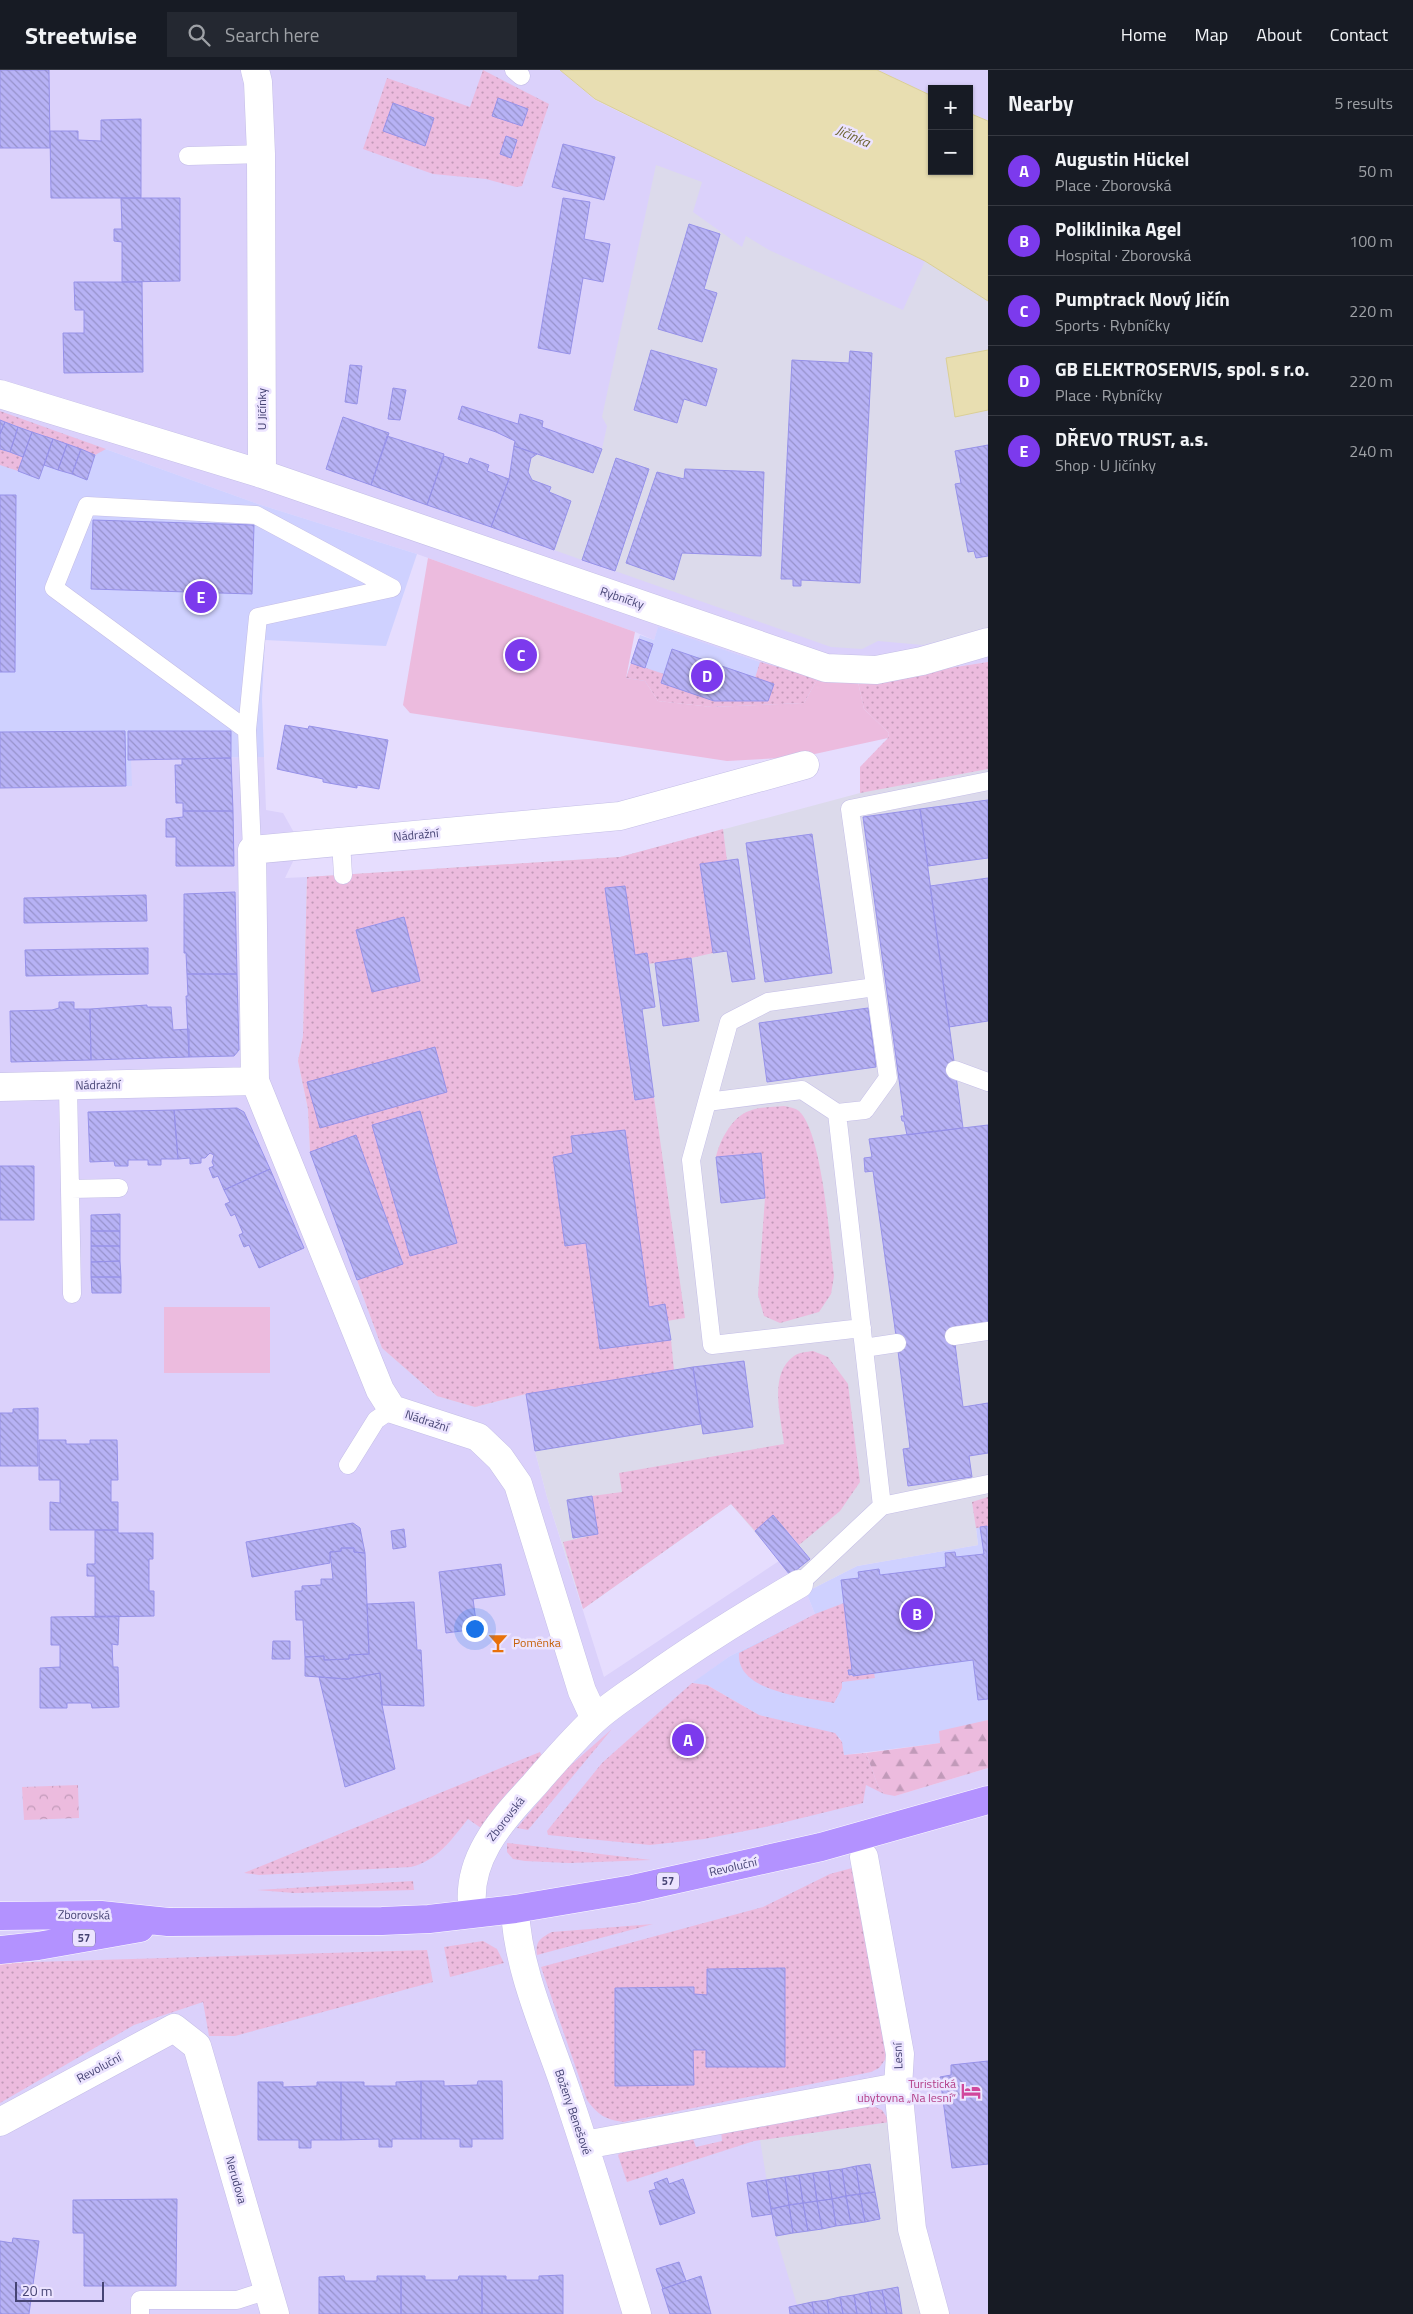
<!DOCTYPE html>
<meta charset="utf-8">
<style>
:root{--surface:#171b24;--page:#242831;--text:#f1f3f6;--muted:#9ea1a6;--line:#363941;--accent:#7c3aed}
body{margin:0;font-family:"Titillium Web",sans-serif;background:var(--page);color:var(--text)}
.controls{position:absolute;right:15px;top:15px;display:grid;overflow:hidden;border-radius:0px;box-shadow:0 1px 4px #0004}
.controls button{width:45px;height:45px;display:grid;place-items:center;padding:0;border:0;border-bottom:1px solid var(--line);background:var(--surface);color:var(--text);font:25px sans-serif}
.scale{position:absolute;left:15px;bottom:12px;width:89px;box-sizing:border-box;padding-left:5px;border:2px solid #464474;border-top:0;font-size:14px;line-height:18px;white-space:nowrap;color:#464474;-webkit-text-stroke:4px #ece4ff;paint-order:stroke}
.you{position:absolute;left:474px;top:1558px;width:18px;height:18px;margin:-12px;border:4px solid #fff;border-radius:50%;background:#1a73e8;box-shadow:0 0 0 8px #1a73e833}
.badge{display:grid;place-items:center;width:32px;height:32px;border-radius:50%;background:var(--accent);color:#fff;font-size:16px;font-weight:700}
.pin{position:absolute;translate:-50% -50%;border:2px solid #fff;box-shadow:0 1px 5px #0006}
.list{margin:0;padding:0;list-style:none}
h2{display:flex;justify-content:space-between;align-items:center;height:65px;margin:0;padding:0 20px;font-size:21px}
h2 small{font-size:16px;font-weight:400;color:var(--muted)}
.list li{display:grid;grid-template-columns:32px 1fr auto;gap:15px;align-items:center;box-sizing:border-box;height:70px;padding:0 20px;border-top:1px solid var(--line)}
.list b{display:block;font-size:19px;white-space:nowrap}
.list p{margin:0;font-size:16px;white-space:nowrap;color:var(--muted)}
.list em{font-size:16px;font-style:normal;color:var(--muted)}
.icon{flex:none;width:28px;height:28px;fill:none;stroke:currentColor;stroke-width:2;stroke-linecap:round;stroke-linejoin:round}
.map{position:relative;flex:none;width:988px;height:2244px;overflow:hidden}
header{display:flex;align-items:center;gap:30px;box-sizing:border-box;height:70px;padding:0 25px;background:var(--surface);border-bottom:1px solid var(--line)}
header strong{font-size:24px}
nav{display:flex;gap:28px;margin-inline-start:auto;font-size:18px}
.search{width:350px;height:45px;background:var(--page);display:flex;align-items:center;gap:12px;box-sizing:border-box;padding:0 18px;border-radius:0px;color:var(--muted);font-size:19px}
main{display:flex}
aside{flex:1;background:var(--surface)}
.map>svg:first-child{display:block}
</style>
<header>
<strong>Streetwise</strong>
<div class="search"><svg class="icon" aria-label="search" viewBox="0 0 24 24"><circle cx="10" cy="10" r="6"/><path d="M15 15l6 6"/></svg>Search here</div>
<nav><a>Home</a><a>Map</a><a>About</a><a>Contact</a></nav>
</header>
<main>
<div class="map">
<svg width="988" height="2244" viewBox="0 0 988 2244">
<defs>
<pattern id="grass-dots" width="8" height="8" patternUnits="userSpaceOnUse" patternTransform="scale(1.25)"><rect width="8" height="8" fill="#ecbbde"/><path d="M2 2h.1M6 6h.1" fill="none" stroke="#c19ab9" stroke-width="1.8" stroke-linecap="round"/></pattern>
<pattern id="forest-firs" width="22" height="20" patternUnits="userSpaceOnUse" patternTransform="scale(1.25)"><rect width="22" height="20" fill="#ecbbde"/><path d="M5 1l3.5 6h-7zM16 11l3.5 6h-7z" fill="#c19ab9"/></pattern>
<pattern id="park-crowns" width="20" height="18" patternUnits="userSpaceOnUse" patternTransform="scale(1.25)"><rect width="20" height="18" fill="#ecbbde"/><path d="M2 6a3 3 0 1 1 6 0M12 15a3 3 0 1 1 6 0" fill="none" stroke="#c19ab9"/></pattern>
<pattern id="building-back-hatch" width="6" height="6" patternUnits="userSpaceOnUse" patternTransform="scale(1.25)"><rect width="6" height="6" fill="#b7b2f5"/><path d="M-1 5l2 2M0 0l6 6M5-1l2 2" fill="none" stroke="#9792cb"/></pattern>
</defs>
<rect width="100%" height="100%" fill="#e6ddfe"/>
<path fill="#dbd1fb" d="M0,0H560L595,30L925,191L988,231V592L858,612L818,608L760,592L658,558L654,570L635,562L417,484L258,434L0,341Z
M877,0H988V51L969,43V19H932V26Z
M264,687L266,740L283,743L301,775L285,808L307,807L303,966L298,991L308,1039L310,1082L357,1210L382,1278L475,1337L526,1324L535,1381L547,1427L604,1607L779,1491L806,1522L815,1544L730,1586L693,1613L844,1685L866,1683L878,1716L895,1726L988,1698V2244H0V718L131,716V689Z"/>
<path fill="#cfd1ff" d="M0,341L258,434L417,484L386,576L265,570L262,629L264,687L131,689L132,716L0,718Z
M658,557L760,592L818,608L804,633L712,637L626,608L640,565L654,570Z
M988,1456V1650L975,1654L941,1673L844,1685L840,1668L759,1645L707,1615L692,1613L730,1586L815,1544L806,1522L857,1496L978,1475L976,1458Z"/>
<path fill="#dcdaeb" d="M656,95L702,112L693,142L742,177L746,166L769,180L903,240L925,191L988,231V559L923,575L878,571L862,579L831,577L615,501L649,400L616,388L582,490L554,480L571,431L549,422L551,417L532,410L528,402L531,388L537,384L593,403L602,379L607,356L602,347Z
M988,699V1456L976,1458L978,1475L857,1496L806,1522L731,1434L583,1539L547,1427L535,1381L526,1324L475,1337L437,1326L382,1278L310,1082L308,1039L298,991L303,966L307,807L620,787L875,719Z
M890,2052L925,2244H790L789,2237L797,2235L776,2166L760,2070Z"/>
<path fill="url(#grass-dots)" d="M483,0L549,34L522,116L516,117L486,109L433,104L363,79L387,8L470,37Z
M0,341L106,379L95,385L0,350Z
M0,379L23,387L18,401L0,395Z
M760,592L818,608L804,633L712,637L658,631L645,611L626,608L631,593L664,604L661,613L714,631H768L755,608Z
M988,592V699L860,723V697L888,668L889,663L864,639L858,612Z
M723,759L727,791L700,795L713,883L691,888L648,894L647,884L635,885L625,816L605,819L634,1029L654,1027L685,1248L667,1251L665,1234L649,1237L571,1066L573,1083L553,1087L565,1176L586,1173L600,1279L671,1270L674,1300L526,1324L475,1337L437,1326L382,1278L357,1210L403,1193L356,1066L310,1082L308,1039L298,991L303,966L307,807L620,787Z
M784,1036C789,1037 795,1038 799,1041C822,1062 830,1171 834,1206L831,1224L819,1242L780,1253L764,1246L758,1225L765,1128L761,1083L716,1087C720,1070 732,1047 749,1041C759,1037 773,1037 784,1036Z
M813,1281L828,1287L848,1314L860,1412L840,1441L799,1475L774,1446L755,1461L731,1434L583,1539L563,1472L598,1464L592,1426L622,1422L619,1403L784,1374C781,1347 768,1304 794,1286C799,1282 807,1282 813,1281Z
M988,1427V1456L976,1458L972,1432Z
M844,1533L852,1600H848L849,1605L854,1606L874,1603L875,1608L842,1612V1618L834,1633C806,1627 736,1622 739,1583L815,1544Z
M692,1613L707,1615L759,1645L835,1663L842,1672L844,1685L866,1683L878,1716L884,1724L866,1715L863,1733L765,1757L704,1769L650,1775L548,1765L547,1761L602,1693Z
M612,1659L528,1760L517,1758L563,1702Z
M540,1682L542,1686L481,1758L468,1749C452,1769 437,1791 411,1797L259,1805L244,1803Z
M507,1773L651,1790L569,1793L525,1791L513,1789L507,1782Z
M852,1798L887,1987L879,1998L871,2002L624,2052C606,2050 598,2045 587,2030L541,1897L763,1837L830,1804Z
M413,1811L414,1820L294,1823L257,1820Z
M653,1854L537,1885C535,1872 540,1868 552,1862Z
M483,1871L497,1879L504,1893L450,1907L444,1877Z
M427,1880L433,1912L235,1966H209L203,1932L134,1955L0,2033V1893Z
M862,2031L882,2040L890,2052L754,2071L627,2112L618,2085L625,2079L692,2066L696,2077L722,2071L721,2060Z"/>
<path fill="url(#forest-firs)" d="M988,1650V1698L895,1726L884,1724L878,1716L866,1683L940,1673L939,1661Z"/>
<path fill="url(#park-crowns)" d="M78,1715L79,1748L24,1750L22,1717Z"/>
<path fill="#ecbbde" d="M428,488L635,562L626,608L645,611L658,631L712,637L804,633L818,608L858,612L864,639L889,663L888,668L801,687L727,691L410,643L403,635Z
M164,1237H270V1303H164Z"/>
<path fill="#e8deb1" stroke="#dacf96" d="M560,0H877L932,26V101H969V43L988,51V231L925,191L595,29Z
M988,280V340L955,347L946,288Z"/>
<path fill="url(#building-back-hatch)" stroke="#9792e9" d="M0,0H49L50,78H0Z
M498,28L528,39L522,56L492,46Z
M393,33L434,48L425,76L383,61Z
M141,49V128H51L50,61H78V70L101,71V50Z
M506,66L517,70L511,88L500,84Z
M563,74L615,87L604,130L552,117Z
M121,128H180V211L122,212V172L114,171V159H122Z
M563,128L590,132L584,169L610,174L603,212L583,208L570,284L538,278Z
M689,154L720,164L704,219L717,223L702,272L658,259Z
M74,212H142L143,302L64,303L63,263H84V240H75Z
M651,280L717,299L706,336L684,329L677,353L634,340Z
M850,281L872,283L860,513L801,510V516H793V509H781L792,290L849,293Z
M350,295L362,296L357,334L345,332Z
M393,318L406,320L400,350L388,349Z
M462,336L518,354L520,344L543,351L542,357L602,379L593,403L514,376L515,371L496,362L458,349Z
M343,347L389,363L371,415L326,399Z
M0,350L5,352L0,364Z
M5,352L18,357L10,382L0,379V364Z
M18,357L32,362L23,387L10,382Z
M32,362L53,369L39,409L18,401Z
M387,366L444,384L427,435L371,415Z
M53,369L67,374L58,400L44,395Z
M67,374L81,379L72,404L58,400Z
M988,375V486L976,488L974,481L968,482L955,414L961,413L955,381Z
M514,376L537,384L531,388L528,402L532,410L551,417L549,422L571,431L554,480L491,457L509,409Z
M81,379L95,385L87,410L72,404Z
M444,386L468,394L470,388L489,395L487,401L509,409L491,457L427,435Z
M616,388L649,399L615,501L582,490Z
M685,399L764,402L761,486L682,483L674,510L626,493L657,402L684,409Z
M0,425H16L15,602H0Z
M93,450L254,455L252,524L91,519Z
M639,569L653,574L645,598L631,593Z
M672,579L774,614L768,631H714L661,613Z
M285,655L308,659L309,656L388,670L379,719L357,715V718L323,712V709L277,699Z
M125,661L126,716L0,718V662Z
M128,661H231V688L128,690Z
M231,688L233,741H183V733H176L175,695H182V689Z
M988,730V788L928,796L920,739Z
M920,739L963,1058L907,1065L904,1051H902L901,1046H904L863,747Z
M183,741H233L234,796H176V767H166V749L183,747Z
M812,764L832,903L765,912L746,773Z
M738,789L755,909L732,912L727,881L713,883L700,794Z
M988,808V951L949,957L930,816Z
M625,816L635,885L647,883L655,937L642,939L654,1027L635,1030L605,818Z
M235,822L237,904H187L186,883H184V824Z
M146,825L147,851L24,853V828Z
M404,847L420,911L372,922L356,860Z
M148,878V904L26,906L25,880Z
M691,888L699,951L663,956L655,893Z
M187,904H237L239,980L234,986L189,987L186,926H188Z
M59,932H74V939H90L91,990L11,992L10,941L52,940L59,938Z
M147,935V937H171L173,960L189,959V987L91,990L90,939Z
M868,938L876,997L767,1012L759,953Z
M435,977L447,1022L320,1058L307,1012Z
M237,1038L244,1042L270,1099L224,1120L218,1106L213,1108L209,1098L214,1096L212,1092L214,1085L210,1083L205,1088H201V1093L190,1094V1088L178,1089L174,1040Z
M174,1040L178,1089H161V1095H148V1090H128V1096H115L114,1091L90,1092L88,1042Z
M420,1041L457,1173L410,1186L372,1055Z
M988,1055V1253L954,1266L963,1337L988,1333V1383L969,1386L972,1407L908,1416L903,1379L910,1378L897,1273L873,1101L865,1102L864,1088L872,1087L869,1069Z
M625,1060L649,1237L665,1234L671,1270L600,1279L586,1173L565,1176L553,1087L573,1083L571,1066Z
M356,1065L403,1194L357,1210L310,1082Z
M761,1083L765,1128L721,1133L716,1087Z
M0,1096H34V1150H0Z
M270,1099L304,1178L259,1198L249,1175L244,1177L239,1165L243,1163L235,1144L231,1146L225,1134L230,1132L224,1120Z
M120,1144V1161H91V1145Z
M91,1161H120V1176H91Z
M91,1176H120V1191L91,1192Z
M120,1191L121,1207H91V1192Z
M91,1207H121V1223H92Z
M744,1291L753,1357L703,1364L693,1297Z
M693,1297L701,1354L535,1381L526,1324Z
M38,1338V1396H0V1343H13V1339Z
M39,1370H66V1374H90V1370H117L118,1410H111V1432H118V1460H50V1432L60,1433V1410H39Z
M592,1426L598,1464L573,1468L567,1430Z
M773,1445L810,1489L790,1505L755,1461Z
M353,1453L360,1458L365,1483L354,1482V1478H341V1481L330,1482V1493L252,1507L246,1472Z
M987,1456L988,1629L978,1630L973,1590L853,1606V1604L849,1605L848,1600H852L841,1510L859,1508L858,1502L879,1499L880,1505L946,1497L945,1483L955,1482L956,1487L984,1484L980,1457Z
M404,1459L406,1477L393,1479L391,1461Z
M95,1460H118V1463H153V1489H149V1521H154V1546L95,1547V1506H87V1494H95Z
M341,1478H354V1482L365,1483L369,1584L349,1585V1589L324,1590V1586L305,1587L303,1550H296L295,1521H302V1516L321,1515V1509H333L330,1482L341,1481Z
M501,1494L505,1525L473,1529L477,1559L446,1563L439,1502Z
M414,1532L417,1580H421L424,1636L382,1635L380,1603L347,1609L305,1606V1587L324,1586V1590L349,1589V1585L369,1584L367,1534Z
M119,1546L118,1575L112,1574L113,1597H118L119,1637L92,1638L91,1633H67V1638H40V1598L60,1597V1575H51V1547Z
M273,1571H290V1589H272Z
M380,1603L382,1635L395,1699L345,1717L319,1607L347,1609Z
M785,1898V1997H706V1980H693L694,2015L615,2016V1918L694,1917V1924L707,1925V1899Z
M988,1991V2094L952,2098L940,2007L951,2005V1995Z
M421,2011V2069H392V2077H379V2069L341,2070V2012H364V2016H396V2012Z
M421,2011H444V2016L477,2015L478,2011H502L503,2069H472V2077H460V2069H421Z
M258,2012H283V2017L317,2016V2012H341V2070H311V2078H299V2070H258Z
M870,2094L875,2122L860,2124L856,2096Z
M856,2096L860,2124L846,2126L842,2099Z
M842,2099L846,2126L832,2129L828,2101Z
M828,2101L832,2129L817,2131L813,2103Z
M813,2103L817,2131L803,2133L799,2105Z
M799,2105L803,2133L789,2135L785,2107Z
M785,2107L789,2135L771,2139L766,2110Z
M667,2108L669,2114L683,2109L695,2143L660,2155L649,2121L656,2119L654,2113Z
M766,2110L772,2144L752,2147L747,2113Z
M875,2122L880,2149L865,2152L860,2124Z
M860,2124L865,2152L851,2154L846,2126Z
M846,2126L851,2154L836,2156L832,2129Z
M177,2129L176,2216H84V2163H73V2130Z
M832,2129L836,2156L822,2159L817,2131Z
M817,2131L822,2159L808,2161L803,2133Z
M803,2133L808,2161L793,2163L789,2135Z
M789,2135L793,2163L776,2166L771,2139Z
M13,2168L39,2171L29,2244H0V2171L12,2173Z
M679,2192L686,2211L663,2219L656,2199Z
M563,2205V2244H482V2206H506V2210H539V2206Z
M344,2206L345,2211H377V2206H401V2244H319V2207Z
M401,2206H425V2210H458L459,2206H482V2244H401Z
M701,2206L711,2244H670L662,2219Z
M898,2217L902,2244H887L882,2220Z
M882,2220L887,2244H872L868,2222Z
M868,2222L872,2244H857L854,2225Z
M854,2225L857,2244H843L840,2227Z
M840,2227L843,2244H829L827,2230Z
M827,2230L829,2244H814L812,2232Z
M812,2232L814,2244H790L789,2237Z"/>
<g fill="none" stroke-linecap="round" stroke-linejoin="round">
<defs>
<path id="service" d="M514,0L521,6
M188,86L261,84
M247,660L258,547L392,518L256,445L87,436L54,518L247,660L252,780
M341,772L343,805
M955,1000L988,1012
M68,1016L72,1224
M707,1032L802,1020L837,1043
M71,1119L119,1118
M862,1258L712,1275L691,1090L729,952L768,932L875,917
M954,1266L988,1261
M864,1278L897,1273
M348,1395L376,1350L392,1339
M882,1436L837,1043L865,1040L888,1008L850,739L988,711
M799,1514L882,1436L988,1414
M140,2244V2230H237L268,2220"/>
<path id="minor" d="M255,0L258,12L261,84L262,404
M0,324L262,404L826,598L876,600L922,591L988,572
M0,1017L255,1011
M595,1649L582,1621L518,1414L500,1388L478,1367L392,1339L380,1320L255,1011L252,780L620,746L805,695
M864,1787L900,1984L898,2017L912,2159L935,2244
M515,1839C517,1899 547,1963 566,2020C591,2094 614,2169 637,2244
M473,1843C464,1790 501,1751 534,1715C553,1693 572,1671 593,1651C610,1635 630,1623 648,1610C697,1575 747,1544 799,1514
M0,2052L174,1958L197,1976L275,2244
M585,2075L898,2017"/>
<path id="primary" d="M0,1846L101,1845L168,1852L382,1851L429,1849L515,1839L633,1819L821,1777L988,1730
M0,1880L38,1876L140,1858"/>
</defs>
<use href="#service" stroke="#c4bee7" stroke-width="19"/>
<use href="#minor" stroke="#c4bee7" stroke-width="29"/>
<use href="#primary" stroke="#fff" stroke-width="29"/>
<use href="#service" stroke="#fff" stroke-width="18"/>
<use href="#minor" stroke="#fff" stroke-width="28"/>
<use href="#primary" stroke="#b392ff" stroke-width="28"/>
</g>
<defs>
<symbol id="bar-bare" viewBox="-9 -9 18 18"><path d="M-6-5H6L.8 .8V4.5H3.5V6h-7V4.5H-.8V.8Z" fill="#e8710a" stroke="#ece4ff" stroke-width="2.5" paint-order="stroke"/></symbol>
<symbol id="hotel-bare" viewBox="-9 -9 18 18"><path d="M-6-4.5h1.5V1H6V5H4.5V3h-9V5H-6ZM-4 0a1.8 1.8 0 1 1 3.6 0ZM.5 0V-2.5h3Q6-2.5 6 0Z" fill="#d1479c" stroke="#ece4ff" stroke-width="2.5" paint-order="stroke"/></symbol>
</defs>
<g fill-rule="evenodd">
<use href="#bar-bare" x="484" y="1559" width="28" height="28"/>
<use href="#hotel-bare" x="957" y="2007" width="28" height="28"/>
</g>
<g text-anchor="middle" stroke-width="5" stroke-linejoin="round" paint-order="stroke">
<g fill="#ece4ff" stroke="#78749e" stroke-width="1">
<rect x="657" y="1802.5" width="22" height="17" rx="4"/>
<rect x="73" y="1859.5" width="22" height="17" rx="4"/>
</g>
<g font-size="11" font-weight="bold" fill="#464474">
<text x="668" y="1815">57</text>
<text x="84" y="1872">57</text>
</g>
<g font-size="12" fill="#464474" stroke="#ece4ff">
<text transform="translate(262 339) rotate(-90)" y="4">U Jičínky</text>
<text transform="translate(622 528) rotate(19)" y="4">Rybníčky</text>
<text transform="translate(416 765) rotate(-5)" y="4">Nádražní</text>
<text transform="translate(98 1015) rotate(-1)" y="4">Nádražní</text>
<text transform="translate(427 1351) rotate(18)" y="4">Nádražní</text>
<text transform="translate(506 1749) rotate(-52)" y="4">Zborovská</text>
<text transform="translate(733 1797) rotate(-13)" y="4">Revoluční</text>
<text transform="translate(84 1845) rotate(1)" y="4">Zborovská</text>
<text transform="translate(898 1986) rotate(-92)" y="4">Lesní</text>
<text transform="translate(99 1998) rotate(-28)" y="4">Revoluční</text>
<text transform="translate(573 2042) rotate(71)" y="4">Boženy Benešové</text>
<text transform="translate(236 2110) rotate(74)" y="4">Nerudova</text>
</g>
<g font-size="12" fill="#c56008" stroke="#ece4ff" text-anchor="start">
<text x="513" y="1577">Poměnka</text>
</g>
<g font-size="12" fill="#b23c85" stroke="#ece4ff" text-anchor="end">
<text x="956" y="2018">Turistická<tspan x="956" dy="14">ubytovna „Na lesní“</tspan></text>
</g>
<g font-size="14" font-style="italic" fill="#6d6432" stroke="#ece4ff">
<text transform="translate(853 66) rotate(24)" y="5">Jičínka</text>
</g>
</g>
</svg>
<div class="controls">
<button>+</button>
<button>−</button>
</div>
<div class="scale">20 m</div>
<div class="you"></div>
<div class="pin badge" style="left:688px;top:1670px">A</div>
<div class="pin badge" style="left:917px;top:1544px">B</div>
<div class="pin badge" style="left:521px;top:585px">C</div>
<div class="pin badge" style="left:707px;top:606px">D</div>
<div class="pin badge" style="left:201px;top:527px">E</div>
</div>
<aside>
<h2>Nearby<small>5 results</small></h2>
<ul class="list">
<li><span class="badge">A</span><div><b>Augustin Hückel</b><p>Place · Zborovská</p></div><em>50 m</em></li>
<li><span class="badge">B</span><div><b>Poliklinika Agel</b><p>Hospital · Zborovská</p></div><em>100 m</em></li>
<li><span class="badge">C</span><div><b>Pumptrack Nový Jičín</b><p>Sports · Rybníčky</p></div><em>220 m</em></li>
<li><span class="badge">D</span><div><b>GB ELEKTROSERVIS, spol. s r.o.</b><p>Place · Rybníčky</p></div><em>220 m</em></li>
<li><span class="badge">E</span><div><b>DŘEVO TRUST, a.s.</b><p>Shop · U Jičínky</p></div><em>240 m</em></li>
</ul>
</aside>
</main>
